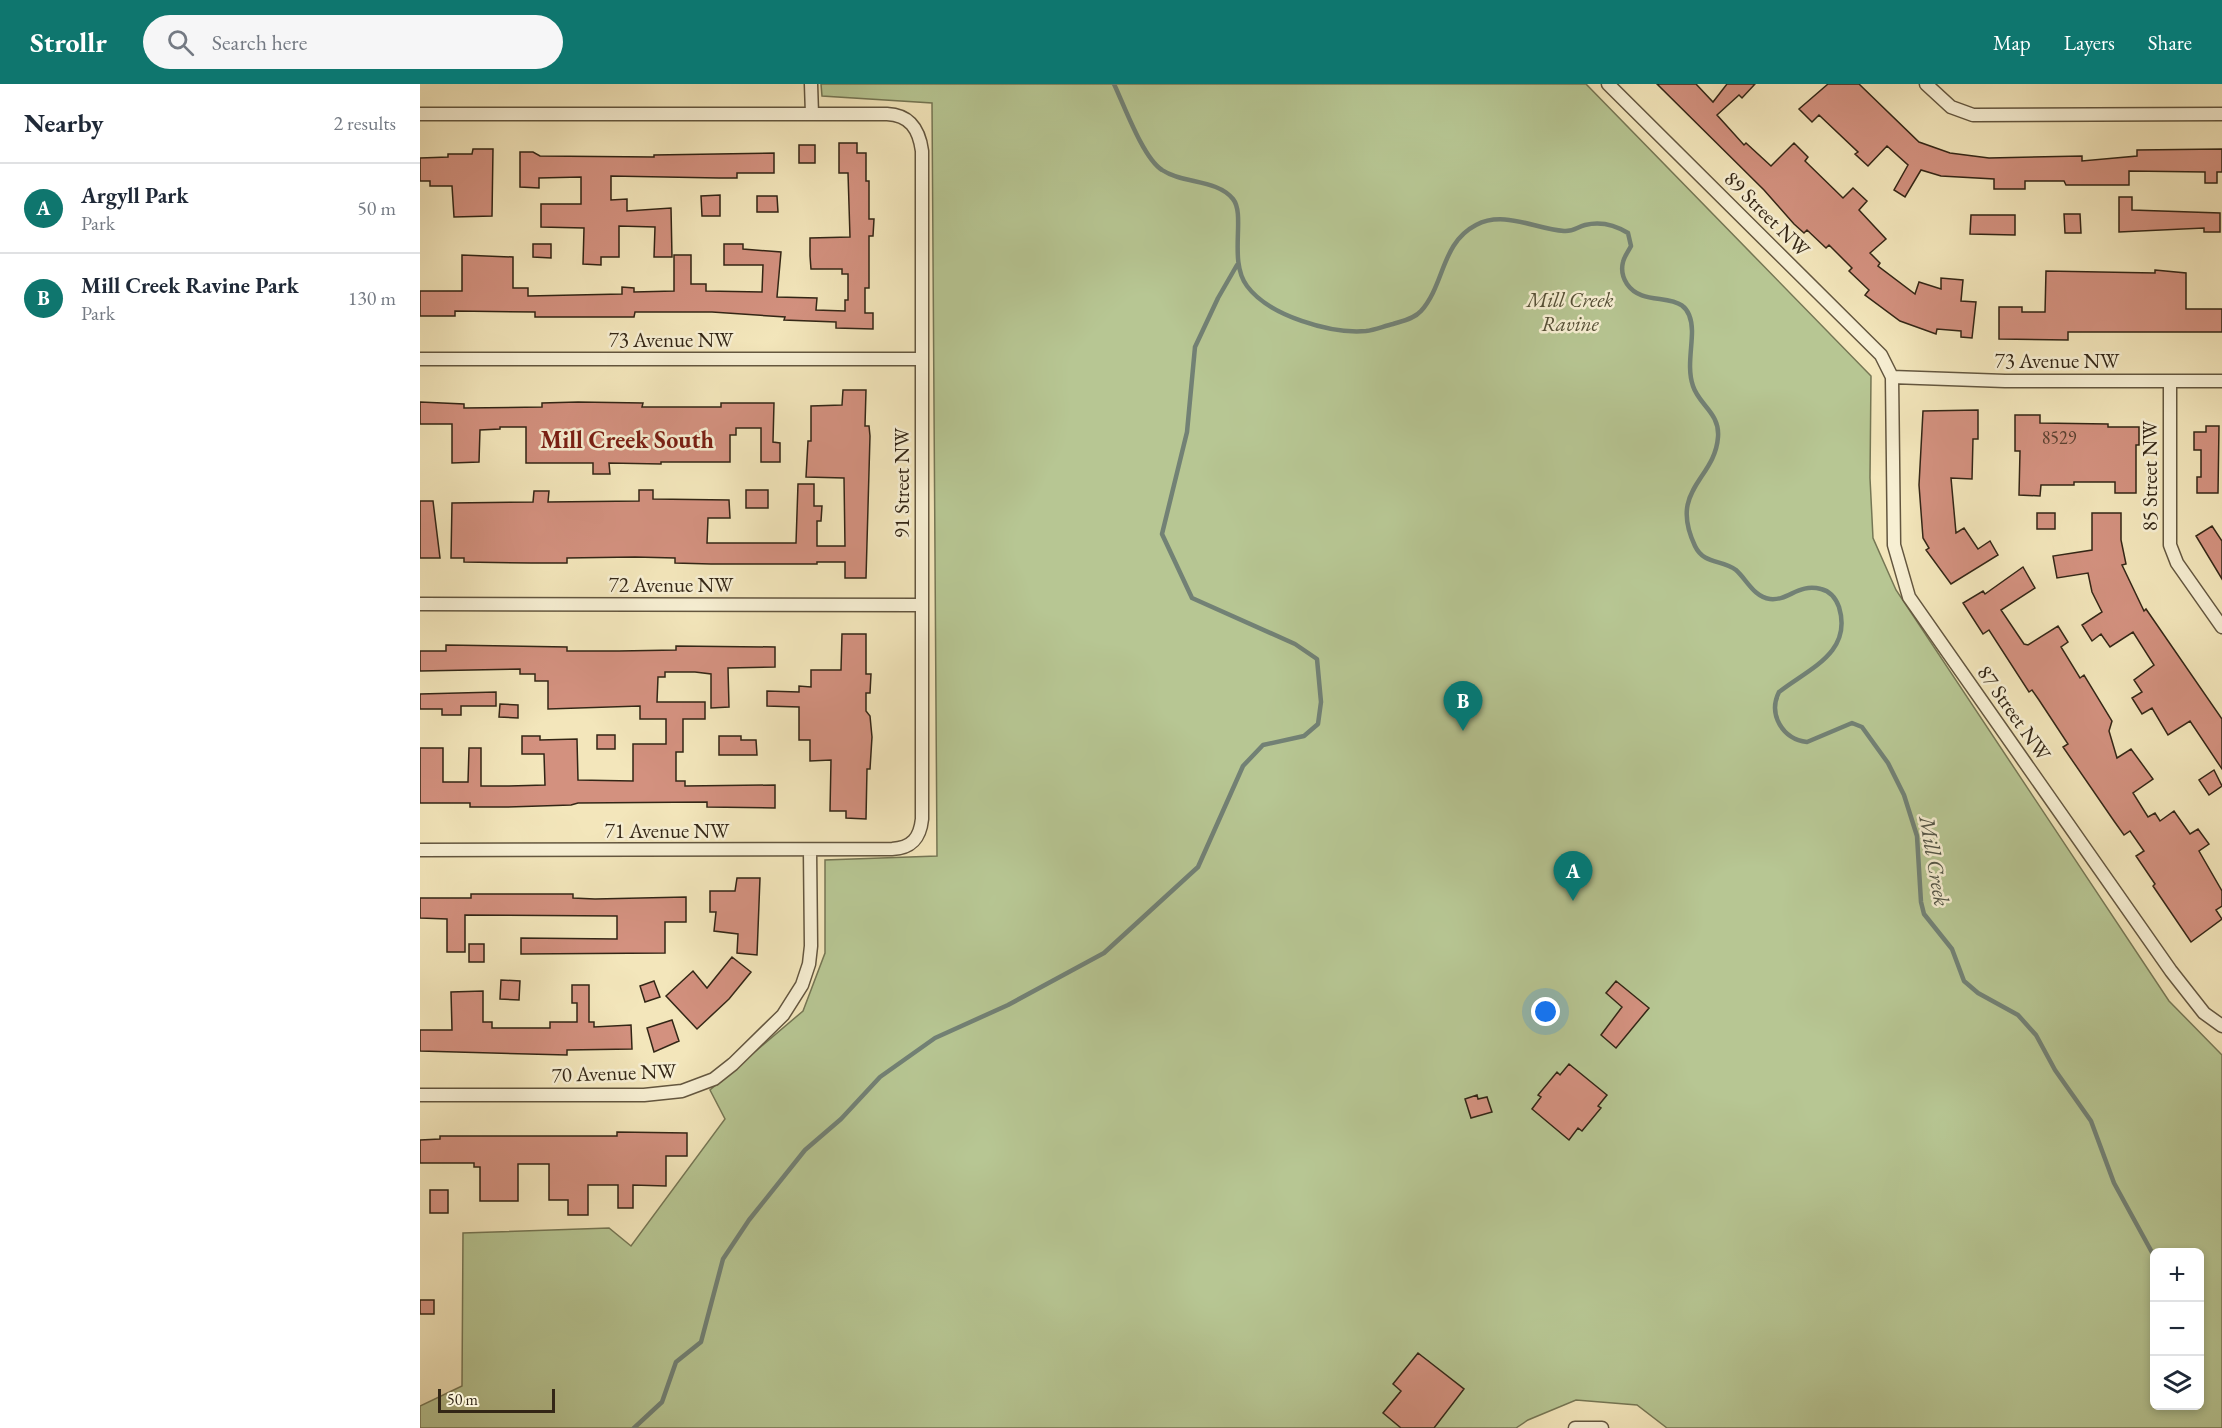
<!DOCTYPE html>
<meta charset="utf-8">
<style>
:root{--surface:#fff;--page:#f6f6f7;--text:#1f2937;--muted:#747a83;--line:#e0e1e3;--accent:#0f766e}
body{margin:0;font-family:"EB Garamond",serif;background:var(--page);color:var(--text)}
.controls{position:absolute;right:18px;bottom:18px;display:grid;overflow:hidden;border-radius:9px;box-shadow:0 3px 9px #0003}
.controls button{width:54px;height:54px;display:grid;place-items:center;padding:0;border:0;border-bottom:2px solid var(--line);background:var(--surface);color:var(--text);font:30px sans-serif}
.scale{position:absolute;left:18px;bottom:15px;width:117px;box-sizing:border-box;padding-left:6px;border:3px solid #332616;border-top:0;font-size:16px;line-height:21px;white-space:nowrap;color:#332616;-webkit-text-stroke:4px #f7efd3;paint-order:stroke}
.you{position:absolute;left:1126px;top:928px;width:21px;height:21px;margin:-15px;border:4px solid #fff;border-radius:50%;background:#1a73e8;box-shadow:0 0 0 9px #1a73e833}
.badge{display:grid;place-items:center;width:39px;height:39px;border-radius:50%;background:var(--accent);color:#fff;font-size:20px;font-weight:700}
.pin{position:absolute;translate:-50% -50px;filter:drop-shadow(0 2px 3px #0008)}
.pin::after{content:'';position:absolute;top:32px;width:21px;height:18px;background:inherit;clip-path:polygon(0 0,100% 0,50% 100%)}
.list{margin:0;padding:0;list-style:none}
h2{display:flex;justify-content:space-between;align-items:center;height:78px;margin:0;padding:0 24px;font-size:26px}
h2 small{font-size:20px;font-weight:400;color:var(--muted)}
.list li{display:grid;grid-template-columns:39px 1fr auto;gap:18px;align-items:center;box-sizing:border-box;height:90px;padding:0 24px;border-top:2px solid var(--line)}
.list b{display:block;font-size:22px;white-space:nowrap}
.list p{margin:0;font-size:20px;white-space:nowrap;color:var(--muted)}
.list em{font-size:20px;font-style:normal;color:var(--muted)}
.icon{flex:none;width:33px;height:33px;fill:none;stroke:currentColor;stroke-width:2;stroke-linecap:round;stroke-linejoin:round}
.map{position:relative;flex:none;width:1802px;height:1344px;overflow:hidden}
header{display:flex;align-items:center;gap:36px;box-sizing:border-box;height:84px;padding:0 30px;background:var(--accent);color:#fff}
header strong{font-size:28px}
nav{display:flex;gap:33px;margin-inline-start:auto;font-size:21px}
.search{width:420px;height:54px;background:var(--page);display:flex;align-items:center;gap:15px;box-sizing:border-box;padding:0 21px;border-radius:33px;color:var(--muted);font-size:22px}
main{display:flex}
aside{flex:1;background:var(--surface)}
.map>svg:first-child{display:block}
</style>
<header>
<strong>Strollr</strong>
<div class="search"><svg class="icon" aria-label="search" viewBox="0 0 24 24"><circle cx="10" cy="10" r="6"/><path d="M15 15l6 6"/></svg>Search here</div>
<nav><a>Map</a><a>Layers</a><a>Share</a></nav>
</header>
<main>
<aside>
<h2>Nearby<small>2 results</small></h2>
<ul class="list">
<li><span class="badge">A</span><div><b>Argyll Park</b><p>Park</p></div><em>50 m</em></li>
<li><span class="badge">B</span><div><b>Mill Creek Ravine Park</b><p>Park</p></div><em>130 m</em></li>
</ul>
</aside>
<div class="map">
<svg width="1802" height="1344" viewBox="0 0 1802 1344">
<rect width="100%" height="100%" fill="#f3e6bb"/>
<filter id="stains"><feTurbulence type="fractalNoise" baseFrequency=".00333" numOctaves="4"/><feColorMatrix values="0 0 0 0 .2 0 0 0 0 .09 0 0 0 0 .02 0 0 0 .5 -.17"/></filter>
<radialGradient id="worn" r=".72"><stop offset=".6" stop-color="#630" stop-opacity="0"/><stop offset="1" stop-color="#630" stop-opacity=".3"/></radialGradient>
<path fill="#b7c693" stroke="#757654" stroke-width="1.5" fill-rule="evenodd" d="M401,0H1166L1451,292L1450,394L1453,454L1476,506L1749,917L1802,971V1344H1247L1217,1321L1156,1316L1108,1336L1096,1344H0V1322L42,1302L43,1149L189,1144L211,1162L305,1035L290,1006L383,927L405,869V776L517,772L512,19L402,12ZM1734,1168H1780V1322H1734Z"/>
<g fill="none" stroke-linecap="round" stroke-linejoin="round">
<path stroke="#728175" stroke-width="4.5" d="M694,0C704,21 723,74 742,86C763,100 797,95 813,115C826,131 808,177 827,202C849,232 911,250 946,247C955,246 964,242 973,240C982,237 994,235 1001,227C1025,200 1021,159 1056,141C1084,126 1115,145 1144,147C1153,148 1157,143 1165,141C1181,137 1195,141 1208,149L1211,162C1208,168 1204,173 1203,178C1201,186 1203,194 1207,200C1226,228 1271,199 1272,247C1272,265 1267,285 1273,302C1279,321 1300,329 1298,353C1295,396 1248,405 1275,462C1284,481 1302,475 1316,486C1327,496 1334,513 1350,515C1369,517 1378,499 1401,505C1410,507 1416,515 1419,523C1433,569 1388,585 1359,608C1348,630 1362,655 1387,658L1432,639L1442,643L1468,679L1484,711L1497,752L1501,818L1504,830L1532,865L1544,897L1558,909L1598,931L1616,951L1635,986L1671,1037L1694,1099L1734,1172
M214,1344L242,1318L256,1278L281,1258L303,1175L329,1136L385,1066L421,1035L460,993L515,954L588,921L684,869L778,783L823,682L843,661L884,652L898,640L901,618L897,575L875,560L772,514L742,450L767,348L775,263L798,214L817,181"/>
</g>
<path fill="#d3917f" stroke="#332616" stroke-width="1.5" d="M1237,0H1276L1293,18L1307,0H1335L1322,14L1319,11L1297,31L1324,61L1326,59L1351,82L1374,59L1388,73L1385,77L1423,114L1433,104L1447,117L1439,126L1466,155L1450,169L1460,179L1458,182L1495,210L1499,198L1521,205V194L1543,196L1541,217L1556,218L1552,254L1541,253V247L1517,245L1516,250L1480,237L1445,211L1449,206L1429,187L1432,184L1409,161L1406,164L1387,146L1384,149L1374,140L1344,106Z
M1408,0H1439L1499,58L1530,69L1569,74L1662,72V77L1717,72V66L1802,65V88H1797V99H1785V88L1709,87V101H1646L1644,97H1605V105H1574V95L1521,92L1501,86L1485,113L1474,106L1488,81L1467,62L1448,82L1435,70L1438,68L1399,31L1392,38L1379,25Z
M419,59H437V69H446V97H449V135H454L453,152H449V204H445V229H453V245L416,244V238L364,236L365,233L292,228H215L214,233H115V228L35,227V232H0V207H42V171L93,173V204H108V212L202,210V203L214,204V208L254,207V171H271V200H286V207L342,208L343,181H304V160H323V165L361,168L357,213L397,214L396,226L425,227V216H428V190H422V185H391L390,172V154L430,153L428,89H419Z
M379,61H395V79H379Z
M53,65H73L72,132L34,133L32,102H10V97H0V74L28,73V70H52Z
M100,68H113L120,72L234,73V71L354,69V89H317V94H299L191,92V116L207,115V127L251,124L252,173H234L235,143L199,142V173H181V181L163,180L164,144L121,143V120H161V93L119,94V104L100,103Z
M300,111V132H282L281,112Z
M337,112H357L358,128H337Z
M1699,113H1712V126L1800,129V148H1784V144L1699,148Z
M1644,130H1660L1661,149H1645Z
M1551,131H1595V151L1550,150Z
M113,160H131V174L113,173Z
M1735,186L1766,189V225H1802V248H1648V256L1579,255V223H1602V228H1625L1626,187L1735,189Z
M423,306H446L445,342H449L450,352L446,494H425V478H397V480H291L255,479V474L215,473L147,474V479H111L44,478V474H31L32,419L113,418L114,407H129L128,418L219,417V406H233V415L309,416L310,434H288L287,459H376L378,400H394V422H402L401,437H397V462H425L424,394L386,393L388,357H391V322L422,321Z
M0,318L44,320V324L122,323V319L158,318L223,319L222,323H301V319H354L353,358L360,359V378H341V344H316V351H310V378H241V380L189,379L190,390H173V379H106V343H80V345L60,346L59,378L32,379V340H0Z
M1558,326V355H1553L1552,395L1531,394L1536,449L1544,444L1558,465L1570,457L1578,471L1531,500L1506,466L1509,464L1503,454L1499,401L1503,327Z
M1595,331H1620V339L1688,340V343H1719V361H1716V409H1695V398H1654V401H1621L1620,412L1599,411L1600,367H1595Z
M1786,342H1799L1798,409H1777V393H1781V366H1774V348H1786Z
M326,406H348V424H326Z
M0,417H13L20,474H0Z
M1617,429H1635V445H1617Z
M1672,429H1701V456L1706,480L1702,481L1724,527L1726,525L1802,635V685L1770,637L1748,651L1732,624L1722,630L1712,614L1722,608L1714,596L1734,581L1713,548L1690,563L1681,550L1672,557L1662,541L1682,528L1672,508L1668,489L1637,494L1633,472L1672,466Z
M1792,442L1802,457V495L1776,452Z
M1603,483L1615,504L1581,526L1604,560L1608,561L1638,542L1648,558L1641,563L1660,594L1664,591L1692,637L1689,647L1697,674L1711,665L1733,695L1713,709L1728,733L1735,729L1740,737L1754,727L1770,750L1778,745L1789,760L1779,767L1802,807V822L1796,826L1802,835L1771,858L1733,802L1735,800L1716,772L1724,767L1710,747L1704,751L1694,737L1643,663L1648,660L1619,616L1612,606L1609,608L1569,546L1563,550L1543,519L1563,507L1565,510Z
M422,550H446V590H451L450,609H446V627L450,632L452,653L450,685H447L446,735L426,734V727H410L411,676L390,677V656H379V623L347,622V607L379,608V602L391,603V586H421Z
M26,561L147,563V567H199L256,566V562L355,563V583L308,584L309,623L291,624V590L275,588H245V593H238L237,618H285V635H263V668H256V697H265V702L355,701V724L287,723V718L158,719L151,721L86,723H50V719H0V664H23V698H48L49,664H61V702H89L125,701L124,670H102V652H120V656L157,655L158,696L213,697V660H246V635H220V622L128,625V597H115V590H100V585L0,587V567H26Z
M76,608V622H41V631H22V625H0V610Z
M80,620L98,621V634L79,633Z
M177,651H195V665H177Z
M299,652H321V656H336L337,671H299Z
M1794,686L1802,702L1789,711L1779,696Z
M317,794H340L337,871L317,869L318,850L294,847L296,828H290V807H315Z
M51,810H153V814L175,815L266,813V838H245V869L101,870V854L197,855V832L45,831V868H27V835L0,834V814H51Z
M49,860H64V878H49Z
M312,873L331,888L309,915L277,945L246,912L273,887L287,904Z
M81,896L100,897L99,916L80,915Z
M234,897L240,913L225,918L220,902Z
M1196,897L1229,924L1196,964L1181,951L1202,923L1186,909Z
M152,901H169V938H174V943L211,941L212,965L147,966V971L0,967V946H32L31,908L63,907V938H72V944H130V938H157V919H152Z
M252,936L259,957L234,968L227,944Z
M1149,980L1187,1011L1178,1022L1181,1024L1162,1047L1158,1044L1149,1056L1112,1025L1121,1013L1118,1011L1137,988L1140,991Z
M1057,1011L1058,1015L1067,1013L1072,1028L1051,1034L1045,1015Z
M197,1048L267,1049V1072H246V1102L213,1101V1124H198V1101H168V1131H148V1116H129V1080H98V1117H60V1083H54V1079H0V1056L20,1055V1052H197Z
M10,1106H28V1129H10Z
M0,1216H14V1230H0Z
M998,1269L1044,1305L1014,1344H981L963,1329L981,1307L973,1300Z"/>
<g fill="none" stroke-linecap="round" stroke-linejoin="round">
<defs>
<path id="street" d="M391,0L392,30
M1188,0L1461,271L1472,293L1474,461L1489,513L1751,887L1784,929L1802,942
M1506,0L1531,23L1553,31L1802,30
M0,30H467C490,31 499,45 502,67V735C500,754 492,764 472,765L0,766
M0,275H501
M1472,293L1585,297H1802
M1750,297V461L1757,479L1802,543
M0,520L502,521
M0,1011H224L262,1007L294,995L313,980L363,931L382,901L389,880L391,862L390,766
M1155,1344H1182"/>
</defs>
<use href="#street" stroke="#63563f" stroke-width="15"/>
<use href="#street" stroke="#f7efd3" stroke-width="12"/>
</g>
<g text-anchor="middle" stroke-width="5" stroke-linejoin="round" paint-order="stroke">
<g font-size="18" fill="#5b4130">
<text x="1639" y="360">8529</text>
</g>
<g font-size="21" fill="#332616" stroke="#f7efd3">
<text transform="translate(1347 130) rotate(45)" y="7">89 Street NW</text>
<text x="251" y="263">73 Avenue NW</text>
<text x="1637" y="284">73 Avenue NW</text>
<text transform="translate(1730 392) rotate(-90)" y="7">85 Street NW</text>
<text transform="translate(482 399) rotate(-90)" y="7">91 Street NW</text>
<text x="251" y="508">72 Avenue NW</text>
<text transform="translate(1594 629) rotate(55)" y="7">87 Street NW</text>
<text x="247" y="754">71 Avenue NW</text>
<text transform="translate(194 989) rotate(-2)" y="7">70 Avenue NW</text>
</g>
<g font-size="21" font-style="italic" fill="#544e35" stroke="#f7efd3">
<text x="1150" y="223">Mill Creek<tspan x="1150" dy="24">Ravine</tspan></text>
</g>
<g font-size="22" font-style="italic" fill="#525446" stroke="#f7efd3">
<text transform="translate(1515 777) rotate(80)" y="8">Mill Creek</text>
</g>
<g font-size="24" font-weight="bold" fill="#7a1f14" stroke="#f7efd3">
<text x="207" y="364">Mill Creek South</text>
</g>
</g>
<rect width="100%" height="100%" filter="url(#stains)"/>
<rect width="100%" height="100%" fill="url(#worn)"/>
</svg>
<div class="controls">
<button>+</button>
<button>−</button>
<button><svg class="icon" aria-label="layers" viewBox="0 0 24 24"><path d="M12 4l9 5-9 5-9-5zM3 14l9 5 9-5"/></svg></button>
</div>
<div class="scale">50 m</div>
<div class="you"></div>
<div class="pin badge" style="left:1153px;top:817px">A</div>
<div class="pin badge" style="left:1043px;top:647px">B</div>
</div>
</main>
